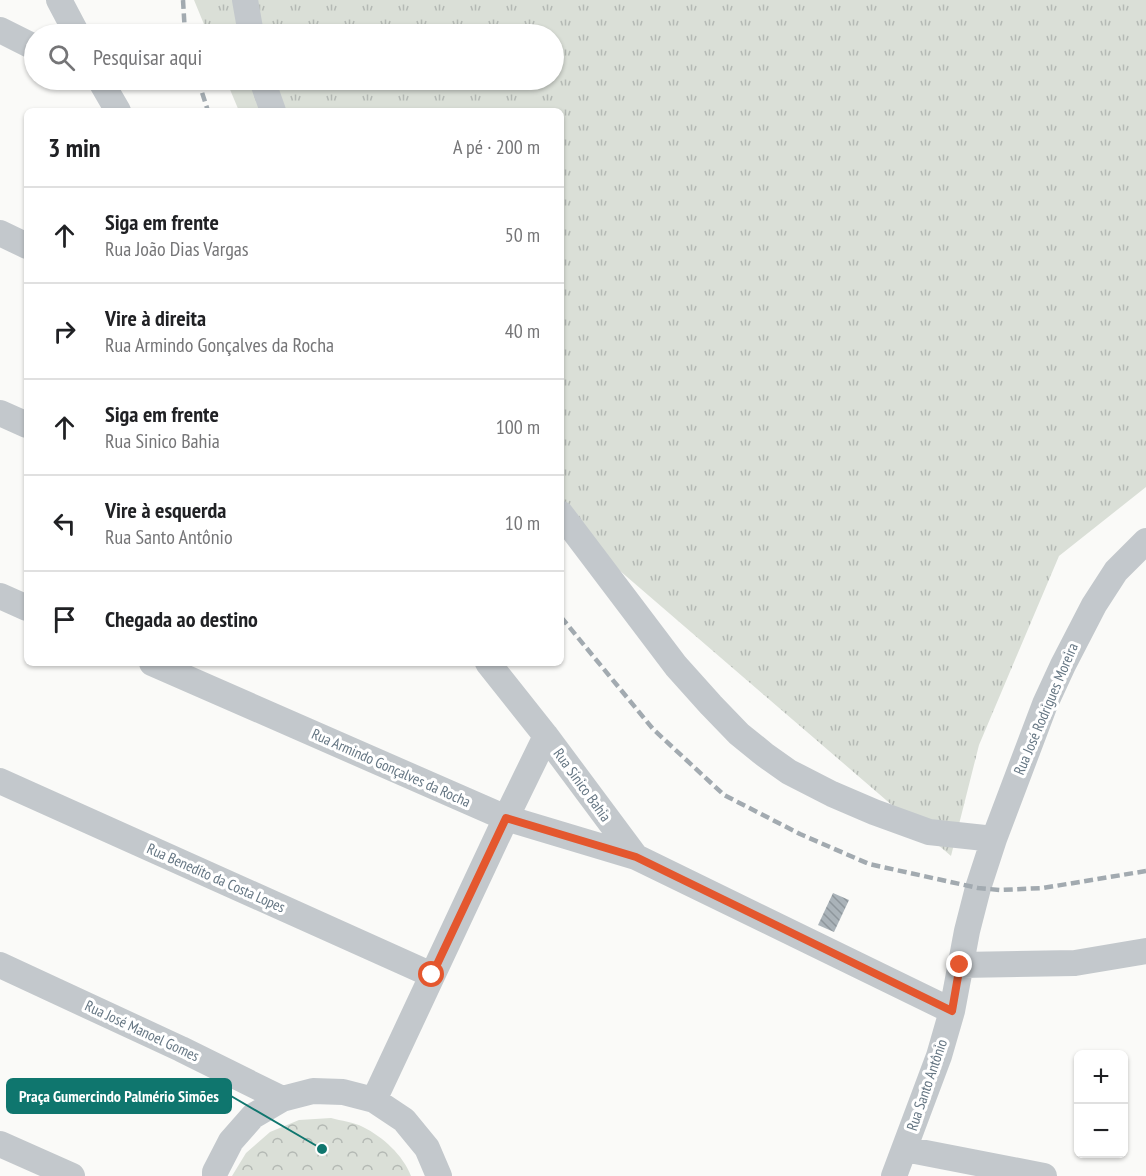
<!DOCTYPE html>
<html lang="pt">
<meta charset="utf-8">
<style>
:root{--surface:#fff;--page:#f6f6f6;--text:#202124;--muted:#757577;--line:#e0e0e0}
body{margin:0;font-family:"PT Sans Narrow",sans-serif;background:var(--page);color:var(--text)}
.controls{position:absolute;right:18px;bottom:18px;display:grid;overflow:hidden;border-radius:9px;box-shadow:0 2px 4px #0004}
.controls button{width:54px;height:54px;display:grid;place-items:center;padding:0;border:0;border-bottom:2px solid var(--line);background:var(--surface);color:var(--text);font:30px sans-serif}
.stop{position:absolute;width:18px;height:18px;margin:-14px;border:4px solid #e4572e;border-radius:50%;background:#fff}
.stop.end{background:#e4572e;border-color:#fff;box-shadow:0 2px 6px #0008}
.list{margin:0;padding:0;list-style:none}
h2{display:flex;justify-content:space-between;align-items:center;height:78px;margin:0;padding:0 24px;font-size:26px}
h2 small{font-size:20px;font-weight:400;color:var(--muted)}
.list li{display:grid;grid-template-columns:39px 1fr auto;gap:18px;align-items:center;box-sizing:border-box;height:96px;padding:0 24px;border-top:2px solid var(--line)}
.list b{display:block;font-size:22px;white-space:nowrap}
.list p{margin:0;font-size:20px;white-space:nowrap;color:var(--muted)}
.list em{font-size:20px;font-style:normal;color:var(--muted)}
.icon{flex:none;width:33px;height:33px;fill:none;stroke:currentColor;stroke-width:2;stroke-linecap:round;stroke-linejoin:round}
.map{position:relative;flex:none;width:1146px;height:1176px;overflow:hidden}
.search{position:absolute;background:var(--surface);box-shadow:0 2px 4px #0004;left:24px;top:24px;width:540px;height:66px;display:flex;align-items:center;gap:15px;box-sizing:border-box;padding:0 21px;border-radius:33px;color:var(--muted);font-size:22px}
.panel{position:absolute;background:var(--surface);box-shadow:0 2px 4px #0004;left:24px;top:108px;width:540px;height:558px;border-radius:9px}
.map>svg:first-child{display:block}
</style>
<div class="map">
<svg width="1146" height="1176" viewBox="0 0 1146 1176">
<defs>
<pattern id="grass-tufts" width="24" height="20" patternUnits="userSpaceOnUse" patternTransform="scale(1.5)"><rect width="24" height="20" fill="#dadfd7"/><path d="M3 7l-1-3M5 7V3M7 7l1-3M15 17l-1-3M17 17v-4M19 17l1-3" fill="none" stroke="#b4b9b4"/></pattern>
<pattern id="park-crowns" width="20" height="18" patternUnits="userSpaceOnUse" patternTransform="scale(1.5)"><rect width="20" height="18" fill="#dadfd7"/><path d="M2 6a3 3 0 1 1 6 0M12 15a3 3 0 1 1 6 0" fill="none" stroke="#b4b9b4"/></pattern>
<pattern id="building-back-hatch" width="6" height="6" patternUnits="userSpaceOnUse" patternTransform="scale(1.5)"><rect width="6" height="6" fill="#aab3b9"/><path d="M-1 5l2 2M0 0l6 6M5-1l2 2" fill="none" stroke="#8e969c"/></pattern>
</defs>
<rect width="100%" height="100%" fill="#fafaf8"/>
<path fill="url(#grass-tufts)" d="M194,0H1146V487L1059,556L979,745L951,856L561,520V111H239L226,80H554V34H208Z"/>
<path fill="url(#park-crowns)" d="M331,1118C341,1121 354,1122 363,1127C383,1137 403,1155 411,1176H232L246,1153L270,1132L299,1120Z"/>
<path fill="url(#building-back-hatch)" d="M833,893L849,900L834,932L818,925Z"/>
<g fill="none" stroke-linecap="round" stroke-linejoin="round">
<path stroke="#c3c8cc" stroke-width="26" d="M59,0L77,34
M245,0L251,34
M0,30L34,47
M100,80L118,111
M262,80L273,111
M0,233L27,246
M0,413L27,425
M561,514L676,666L711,705L739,734L765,755L789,772L832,794L874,812L929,832L994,839
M0,596L27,608
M152,663L506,818L636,857
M488,663L546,736L636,857L952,1011
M0,781L432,975
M0,965L181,1049L282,1099
M960,965L1075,963L1146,951
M374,1100L506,818L546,736
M0,1144L72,1176
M905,1149L1044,1176
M215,1176V1172L231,1141L253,1116L282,1099L313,1091L343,1092L374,1100L404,1120L427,1148L439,1176
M894,1176L939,1056L952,1011L967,931L978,888L994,839L1045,704L1063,665L1094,605L1116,571L1146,541"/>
<path stroke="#a2aab0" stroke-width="4.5" stroke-dasharray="9 4.5" stroke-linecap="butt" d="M183,0L185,34
M198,80L208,111
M561,617L653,729L724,795L800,834L869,864L978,888L1000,890L1043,888L1146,871"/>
</g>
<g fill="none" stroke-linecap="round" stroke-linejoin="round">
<path stroke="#e4572e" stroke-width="8" d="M432,975L506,818L636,857L952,1011L960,965"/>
</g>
<g text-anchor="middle" stroke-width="6" stroke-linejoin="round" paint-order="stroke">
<g font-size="15" fill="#657683" stroke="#fff">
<text transform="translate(1046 709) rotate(-67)" y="5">Rua José Rodrigues Moreira</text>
<text transform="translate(391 768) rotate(24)" y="5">Rua Armindo Gonçalves da Rocha</text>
<text transform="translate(582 785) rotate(54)" y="5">Rua Sinico Bahia</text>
<text transform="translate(216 878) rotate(24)" y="5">Rua Benedito da Costa Lopes</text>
<text transform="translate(142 1031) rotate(25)" y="5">Rua José Manoel Gomes</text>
<text transform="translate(927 1085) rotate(-71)" y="5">Rua Santo Antônio</text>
</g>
</g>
<path fill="none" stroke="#0f766e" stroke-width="2" d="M322 1149L231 1096"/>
<circle fill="#0f766e" stroke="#fff" stroke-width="2" cx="322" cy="1149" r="6"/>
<rect fill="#0f766e" stroke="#0f766e" stroke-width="2" x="7" y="1079" width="224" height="34" rx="6"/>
<g font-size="16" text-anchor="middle" font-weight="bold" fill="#fff">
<text x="119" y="1102">Praça Gumercindo Palmério Simões</text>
</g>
</svg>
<div class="controls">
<button>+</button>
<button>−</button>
</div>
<div class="stop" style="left:432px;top:975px"></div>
<div class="stop end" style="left:960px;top:965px"></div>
<div class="search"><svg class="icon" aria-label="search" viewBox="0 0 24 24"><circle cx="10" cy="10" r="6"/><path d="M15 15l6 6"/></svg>Pesquisar aqui</div>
<section class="panel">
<h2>3 min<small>A pé · 200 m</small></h2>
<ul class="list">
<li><svg class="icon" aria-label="ahead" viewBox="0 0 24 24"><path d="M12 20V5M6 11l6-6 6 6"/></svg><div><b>Siga em frente</b><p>Rua João Dias Vargas</p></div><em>50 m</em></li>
<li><svg class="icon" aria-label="right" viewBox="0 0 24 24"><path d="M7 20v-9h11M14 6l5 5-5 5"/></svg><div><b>Vire à direita</b><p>Rua Armindo Gonçalves da Rocha</p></div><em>40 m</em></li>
<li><svg class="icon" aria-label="ahead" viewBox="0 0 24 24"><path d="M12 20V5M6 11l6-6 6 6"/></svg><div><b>Siga em frente</b><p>Rua Sinico Bahia</p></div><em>100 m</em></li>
<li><svg class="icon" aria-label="left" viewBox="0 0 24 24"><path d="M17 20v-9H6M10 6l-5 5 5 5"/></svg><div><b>Vire à esquerda</b><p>Rua Santo Antônio</p></div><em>10 m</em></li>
<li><svg class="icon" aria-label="arrive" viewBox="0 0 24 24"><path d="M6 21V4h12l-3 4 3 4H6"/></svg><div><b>Chegada ao destino</b></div></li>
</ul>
</section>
</div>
